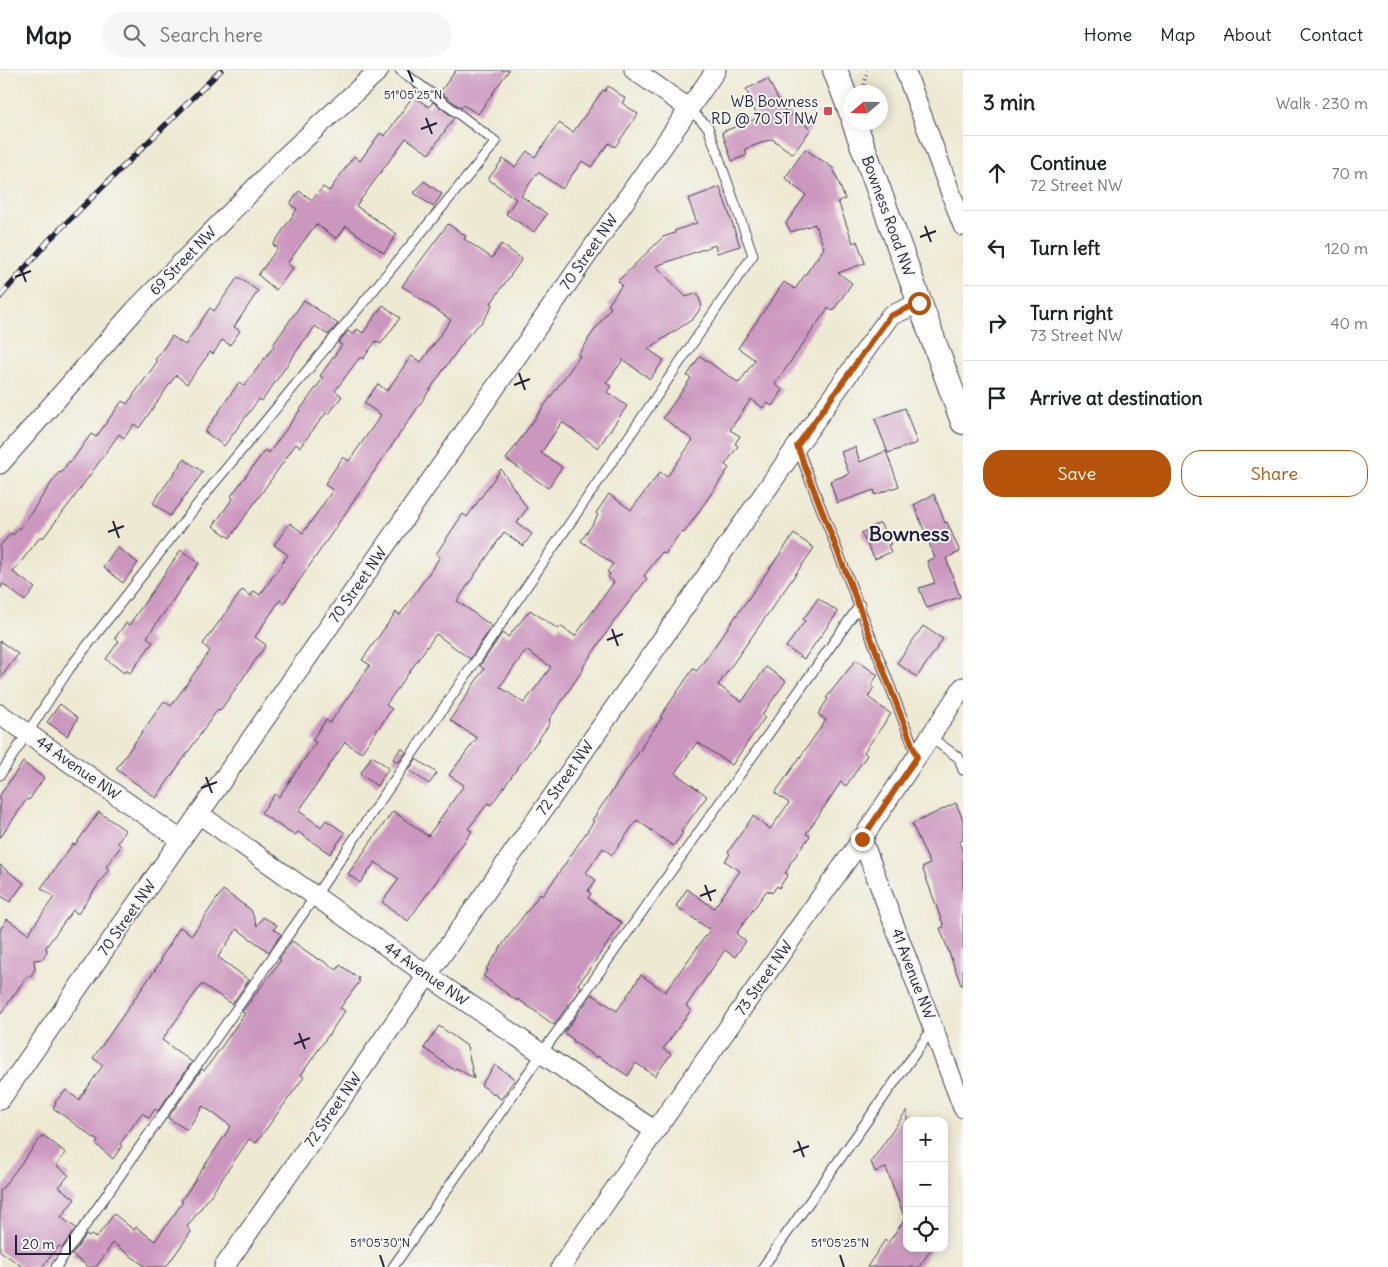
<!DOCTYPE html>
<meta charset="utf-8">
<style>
:root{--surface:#fff;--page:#f6f6f6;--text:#202124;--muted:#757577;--line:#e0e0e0;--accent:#b45309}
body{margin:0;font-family:Delius,sans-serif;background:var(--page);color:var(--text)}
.controls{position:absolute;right:15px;bottom:15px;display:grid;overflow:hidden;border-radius:10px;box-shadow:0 2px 12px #0003}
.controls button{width:45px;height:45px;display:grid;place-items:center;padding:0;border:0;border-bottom:1px solid var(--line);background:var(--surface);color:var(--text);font:25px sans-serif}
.compass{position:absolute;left:843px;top:15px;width:45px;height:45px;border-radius:50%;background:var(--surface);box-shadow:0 2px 12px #0003;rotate:250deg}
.scale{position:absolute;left:15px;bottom:12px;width:56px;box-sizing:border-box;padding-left:5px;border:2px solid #22223b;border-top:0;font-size:14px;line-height:18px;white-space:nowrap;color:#22223b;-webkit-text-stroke:4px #f6f6f2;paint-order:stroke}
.stop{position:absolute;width:15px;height:15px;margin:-11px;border:4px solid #b45309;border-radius:50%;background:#fff}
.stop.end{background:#b45309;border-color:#fff;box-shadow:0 1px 5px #0008}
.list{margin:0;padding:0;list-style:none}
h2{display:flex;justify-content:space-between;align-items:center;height:65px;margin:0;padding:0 20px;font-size:21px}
h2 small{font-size:16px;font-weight:400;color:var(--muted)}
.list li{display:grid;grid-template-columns:32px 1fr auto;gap:15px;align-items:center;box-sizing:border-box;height:75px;padding:0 20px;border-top:1px solid var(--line)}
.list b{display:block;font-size:19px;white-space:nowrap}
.list p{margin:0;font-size:16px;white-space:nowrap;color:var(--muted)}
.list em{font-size:16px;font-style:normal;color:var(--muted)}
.actions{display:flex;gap:10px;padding:15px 20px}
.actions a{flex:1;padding:11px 0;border:1px solid var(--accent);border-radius:20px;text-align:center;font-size:18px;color:var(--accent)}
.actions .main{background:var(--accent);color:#fff}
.icon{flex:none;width:28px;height:28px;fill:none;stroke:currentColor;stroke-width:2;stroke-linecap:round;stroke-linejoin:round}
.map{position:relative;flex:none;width:963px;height:1197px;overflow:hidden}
header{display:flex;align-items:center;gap:30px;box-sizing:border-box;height:70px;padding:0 25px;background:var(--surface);border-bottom:1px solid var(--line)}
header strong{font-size:24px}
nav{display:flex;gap:28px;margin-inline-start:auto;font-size:18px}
.search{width:350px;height:45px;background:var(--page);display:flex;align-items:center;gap:12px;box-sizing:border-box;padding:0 18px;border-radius:28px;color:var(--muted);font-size:19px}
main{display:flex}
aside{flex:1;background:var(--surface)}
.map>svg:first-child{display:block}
</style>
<header>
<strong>Map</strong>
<div class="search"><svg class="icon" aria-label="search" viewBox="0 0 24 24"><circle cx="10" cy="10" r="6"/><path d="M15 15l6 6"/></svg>Search here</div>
<nav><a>Home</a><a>Map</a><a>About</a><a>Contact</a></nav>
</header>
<main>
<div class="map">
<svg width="963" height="1197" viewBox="0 0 963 1197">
<rect width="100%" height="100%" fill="#f6f6f2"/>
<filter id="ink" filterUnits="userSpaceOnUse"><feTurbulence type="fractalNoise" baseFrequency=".02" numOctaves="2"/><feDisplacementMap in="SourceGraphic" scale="10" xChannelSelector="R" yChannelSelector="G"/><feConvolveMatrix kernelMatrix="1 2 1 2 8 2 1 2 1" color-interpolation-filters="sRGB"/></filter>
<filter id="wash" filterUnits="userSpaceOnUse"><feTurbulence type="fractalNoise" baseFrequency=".0096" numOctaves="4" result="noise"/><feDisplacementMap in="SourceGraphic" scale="20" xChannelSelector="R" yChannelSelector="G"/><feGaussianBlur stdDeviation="1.12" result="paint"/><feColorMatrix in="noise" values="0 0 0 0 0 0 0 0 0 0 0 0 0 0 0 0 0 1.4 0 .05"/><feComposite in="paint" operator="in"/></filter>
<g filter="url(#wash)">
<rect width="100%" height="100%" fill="#ede9d2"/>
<g id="blocks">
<path fill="#cc97bf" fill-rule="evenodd" d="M456,0H509L478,44L463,35L461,38L440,22Z
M768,9L783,39L811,59L793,84L772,69L745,79L747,85L732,91L722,62L758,48L746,19Z
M608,16L625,28L622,33L638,44L615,77L609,73L591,97L582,91L562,119L538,102L521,126L547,144L534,162L506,144L516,129L488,109L503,89L515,97L527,81L535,87L559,53L573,62L603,20L605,21Z
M413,26L429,37L433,32L454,48L429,84L406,68L356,136L397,164L384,183L346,156L337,169L316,154L287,194L293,198L276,220L258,205L278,178L273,175L297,139L290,134L299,121L312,130L323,117L329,121L354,86L360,91L380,63L385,66Z
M805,79L833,98L845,129L838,131L853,173L857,171L865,193L838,203L852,213L833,241L828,238L775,314L783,320L772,336L767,333L763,338L751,329L730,360L740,366L735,374L738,376L725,395L729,398L684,463L681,462L665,484L662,482L644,506L647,509L615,550L583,597L584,598L549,650L550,651L548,656L491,735L488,733L468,759L472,761L408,851L382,832L399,809L375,792L360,813L348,804L393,741L428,766L464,715L449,705L477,668L450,650L484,599L480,596L502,563L508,567L530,540L558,559L560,556L575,566L614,512L608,507L610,504L607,502L613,494L581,471L594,452L598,445L596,443L609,424L631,440L660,402L667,407L693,370L663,348L691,308L687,306L700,286L739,313L755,290L738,278L784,212L795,219L824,178L815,154L791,162L786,153L806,125L791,114L792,113L785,108ZM526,580L551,597L524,633L500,617Z
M424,111L442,124L433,137L414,123Z
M720,117L740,176L717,183L715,175L656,196L686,227L697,223L702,236L693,249L648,279L664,290L650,309L623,290L606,313L611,316L607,322L627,336L598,378L562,352L541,383L562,397L548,418L506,389L567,304L580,286L578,285L588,271H587L611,237L608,235L622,215L618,211L663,167L675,163L674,161L697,153L688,129Z
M448,154L466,166L464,169L492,188L501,174L522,189L491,233L493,234L490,238L491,239L482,252L470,263L440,305L284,533L280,530L255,567L266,575L220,641L218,639L156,728L116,699L164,631L171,636L210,581L203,574L242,520L251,526L254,521L260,525L288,485L274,475L290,453L303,463L333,420L325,415L326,412L343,387L349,391L381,345L364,333L378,314L387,321L411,286L421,292L451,250L402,216Z
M238,207L258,221L234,257L240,261L230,275L222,270L213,284L210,282L187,314L176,305L139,358L134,354L124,368L119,364L70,433L43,468L41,466L13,502L35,518L25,531L3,514L0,519V476L11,463L13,465L19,458L20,459L59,402L61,403L69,391L71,392L91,364L96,367L122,331L127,334L157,292L155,290L172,266L185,275L210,238L214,241Z
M304,230L338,254L328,265L315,256L306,270L305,269L262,331L259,329L224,376L205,362L239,312L244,316L274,276L273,275Z
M383,235L400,248L381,274L376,271L363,289L360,287L335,321L342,326L329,344L326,343L300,377L296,374L230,468L213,456L233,428L231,426L265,380L269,383L323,308L320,306L342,275L338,273L348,261L353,265L357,259L363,263Z
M905,338L917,373L888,383L875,349Z
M855,377L860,392L886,381L899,416L875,425L874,420L837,433L830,411L849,404L841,382Z
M184,389L203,402L170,446L153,433Z
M501,399L527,438L517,453L532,464L523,476L504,462L457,531L492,556L470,589L436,564L386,635L392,639L361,683L345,672L299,741L321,757L326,750L345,763L330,784L298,762L295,765L290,763L261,743L275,724L279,727L316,672L312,670L326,650L330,653L370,595L362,590L396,542L400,545L440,487L436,484L463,444L467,447Z
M934,424L945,453L947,452L960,482L946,488L960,527L927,538L919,518L935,513L927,491L935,488L914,435Z
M880,453L891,474L888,475L891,482L875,489L861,463Z
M794,464L814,478L718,615L742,632L766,597L786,611L762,645L765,647L732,695L697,672L675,703L707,726L681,762L683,763L673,776L637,750L612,785L603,778L586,803L596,810L588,821L591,824L588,828L622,853L585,905L578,914L581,917L554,955L518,929L517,931L483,906L488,900L486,899L512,861L540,824L542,826L552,813L571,785L594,751L592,750L643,676L642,675L662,648L660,647L693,599L697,601Z
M117,477L138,493L123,513L103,497Z
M181,480L199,493L147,567L153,572L142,587L130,603L126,600L124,603L106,589L119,571L115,568L126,553L129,555Z
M818,528L838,542L804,589L786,577L805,551L803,550Z
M923,556L943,569L917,607L897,593Z
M0,571L18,584L0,609Z
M856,590L878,605L871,615L874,617L868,627L891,644L864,682L867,685L846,716L841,712L806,764L810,766L789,795L790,796L785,803L788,804L779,818L777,816L772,823L767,820L736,864L746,871L735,887L725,880L686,936L691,940L663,979L671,984L655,1006L636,993L628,1006L598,986L597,988L573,971L574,970L564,963L592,924L617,941L641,905L665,922L710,860L676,836L687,819L714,838L740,801L725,791L730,784L728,782L753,746L770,759L789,733L775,723L826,650L818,644L828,629L826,628Z
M60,634L78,648L67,666L47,652Z
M401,678L406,682L398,693L393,689Z
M372,686L389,698L377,716L360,704Z
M416,689L437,703L429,714L409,700Z
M23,692L44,708L29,730L27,729L0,768V725Z
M956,733L963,750V770L959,772L963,783V915H961L940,858L944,857L922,797L930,794L912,754Z
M99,742L125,760L118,773L121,776L106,797L109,799L78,844L73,840L46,877L47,882L43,889L34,890L35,899L31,906H27L0,945V860L7,849L28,864L54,827L41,818L73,774L75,775Z
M0,795L24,813L10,832L0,825Z
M223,820L251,840L257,856L263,847L277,855L274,859L281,864L269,882L237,859L218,887L249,910L232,934L202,914L162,970L192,992L158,1041L155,1039L149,1048L142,1043L120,1074L122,1076L113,1089L96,1074L98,1071L53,1038L56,1033L55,1032L66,1020L79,1030L103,995L93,988L162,890L160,889L171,873H170L180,857L192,865Z
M292,871L319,890L320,889L337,900L340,895L359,908L358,910L360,911L340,938L345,941L301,1005L304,1007L256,1073L249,1069L213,1122L187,1157L191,1162L166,1197H146L113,1173L96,1197H89L72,1185L86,1165L89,1167L91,1165L96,1168L114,1144L134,1160L136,1157L155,1171L183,1132L181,1131L231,1056L203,1036L187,1060L168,1048L202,999L204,1001L220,979L245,943L242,942L281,890L279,889Z
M439,956L467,976L474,1009L462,1001L456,998L454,1000L424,978Z
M495,995L515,1009L501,1029L481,1015Z
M907,1040V1178H932L919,1197H867L885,1170L888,1173L905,1149L886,1098L875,1102L871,1092Z
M43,1065L66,1083L56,1095L69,1105L59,1117L75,1129L61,1147L76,1158L62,1178L59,1176L42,1197H23L0,1181V1121Z"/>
</g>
</g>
<g filter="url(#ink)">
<use href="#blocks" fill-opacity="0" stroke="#404052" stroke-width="1"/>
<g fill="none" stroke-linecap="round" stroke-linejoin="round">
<defs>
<path id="service" d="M797,376L917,686
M930,667L959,688L963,700
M0,705L69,599L211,417L496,72L400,0
M56,1197L307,838L753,185L708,57L688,38
M393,1197L542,983L860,535
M763,1197L933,958"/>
<path id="minor" d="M634,0L688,38
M905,0L963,156
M0,394L135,240L285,87L379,0
M0,644L181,770
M199,744L427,905L655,1061
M862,769L963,1038
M0,1030L716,0
M224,1197L797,376L890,246L919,233
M561,1197L655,1061L862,769L963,617"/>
<path id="tertiary" d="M835,0L851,42
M854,52L963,352"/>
</defs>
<use href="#service" stroke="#404052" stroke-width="11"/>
<use href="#minor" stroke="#404052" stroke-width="21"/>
<use href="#tertiary" stroke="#404052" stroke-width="26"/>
<path stroke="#404052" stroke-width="3" stroke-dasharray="1 4" stroke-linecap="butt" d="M864,15L867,0"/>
<use href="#service" stroke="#fff" stroke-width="9"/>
<use href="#minor" stroke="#fff" stroke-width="19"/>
<use href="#tertiary" stroke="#fff" stroke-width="24"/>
<defs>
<path id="rail" d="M0,227L49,170L221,0"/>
</defs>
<use href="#rail" stroke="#22223b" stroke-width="5.5"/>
<use href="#rail" stroke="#f6f6f2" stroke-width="4" stroke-dasharray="11" stroke-linecap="butt"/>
</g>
</g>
<g fill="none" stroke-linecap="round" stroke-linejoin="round" filter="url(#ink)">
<path stroke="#b45309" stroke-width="6" d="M862,769L917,687L797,376L890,246L919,233"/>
</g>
<path fill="none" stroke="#22223b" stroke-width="2" d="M408,0L413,12M426,48L432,64M421,59L437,53M925,156L931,172M920,167L936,161M20,196L26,212M15,207L31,201M519,303L525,320M514,315L530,309M113,451L119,468M108,462L124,456M612,559L618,576M607,570L623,564M206,707L212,723M201,718L217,712M705,815L711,831M700,826L716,820M299,963L305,979M294,974L310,968M798,1071L804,1087M793,1082L809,1076M380,1185L384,1197M840,1185L844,1197"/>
<rect fill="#d1495b" stroke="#f6f6f2" stroke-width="2" x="823" y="36" width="10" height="10" rx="2.5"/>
<g text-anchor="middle" stroke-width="4" stroke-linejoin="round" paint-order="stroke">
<g font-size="15" fill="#22223b" stroke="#f6f6f2" text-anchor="end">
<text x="818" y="37">WB Bowness<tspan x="818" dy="17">RD @ 70 ST NW</tspan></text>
</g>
<g font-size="15" fill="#22223b" stroke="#f6f6f2">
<text transform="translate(888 146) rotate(70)" y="5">Bowness Road NW</text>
<text transform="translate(589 182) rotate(-55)" y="5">70 Street NW</text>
<text transform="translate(183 191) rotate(-46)" y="5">69 Street NW</text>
<text transform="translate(358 515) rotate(-55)" y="5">70 Street NW</text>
<text transform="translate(78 698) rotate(35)" y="5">44 Avenue NW</text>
<text transform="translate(565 708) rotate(-55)" y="5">72 Street NW</text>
<text transform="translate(127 848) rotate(-55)" y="5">70 Street NW</text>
<text transform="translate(426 904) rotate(35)" y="5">44 Avenue NW</text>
<text transform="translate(913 904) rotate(69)" y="5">41 Avenue NW</text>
<text transform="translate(764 908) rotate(-55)" y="5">73 Street NW</text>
<text transform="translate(333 1040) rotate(-55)" y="5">72 Street NW</text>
</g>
<g font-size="20" font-weight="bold" fill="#22223b" stroke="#f6f6f2">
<text x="909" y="471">Bowness</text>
</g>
</g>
<g font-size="12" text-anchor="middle" fill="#22223b" stroke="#f6f6f2" stroke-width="4" stroke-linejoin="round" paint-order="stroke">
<text x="413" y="29">51°05'25"N</text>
<text x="380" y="1177">51°05'30"N</text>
<text x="840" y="1177">51°05'25"N</text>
</g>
</svg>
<div class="controls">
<button>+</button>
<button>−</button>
<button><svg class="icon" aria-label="locate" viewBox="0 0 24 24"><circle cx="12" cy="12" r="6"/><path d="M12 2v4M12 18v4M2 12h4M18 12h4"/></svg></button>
</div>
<svg class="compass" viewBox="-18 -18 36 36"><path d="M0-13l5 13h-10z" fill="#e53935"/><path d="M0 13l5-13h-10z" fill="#757577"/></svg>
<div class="scale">20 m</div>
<div class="stop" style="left:919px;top:233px"></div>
<div class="stop end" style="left:862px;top:769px"></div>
</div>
<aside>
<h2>3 min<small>Walk · 230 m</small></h2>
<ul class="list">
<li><svg class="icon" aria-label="ahead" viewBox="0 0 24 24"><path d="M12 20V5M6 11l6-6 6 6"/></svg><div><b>Continue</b><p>72 Street NW</p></div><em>70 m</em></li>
<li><svg class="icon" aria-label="left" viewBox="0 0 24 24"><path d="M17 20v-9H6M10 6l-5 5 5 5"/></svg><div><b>Turn left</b></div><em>120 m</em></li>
<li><svg class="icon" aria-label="right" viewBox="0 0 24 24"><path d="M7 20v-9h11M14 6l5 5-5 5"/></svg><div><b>Turn right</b><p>73 Street NW</p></div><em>40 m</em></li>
<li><svg class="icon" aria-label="arrive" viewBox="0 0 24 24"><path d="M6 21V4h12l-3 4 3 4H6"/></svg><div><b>Arrive at destination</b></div></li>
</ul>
<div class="actions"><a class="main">Save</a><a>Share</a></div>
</aside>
</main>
